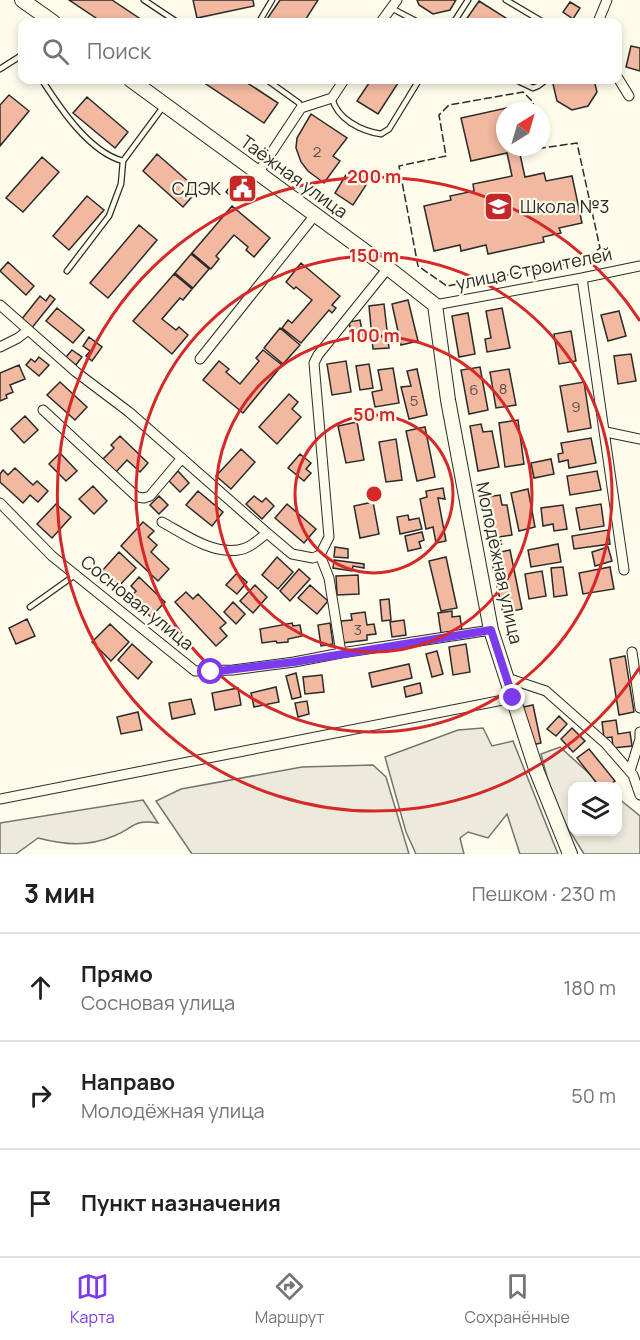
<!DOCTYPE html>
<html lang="ru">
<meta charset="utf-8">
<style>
:root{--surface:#fff;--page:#f2f2f2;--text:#202124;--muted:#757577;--line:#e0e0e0;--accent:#7c3aed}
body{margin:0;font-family:Manrope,sans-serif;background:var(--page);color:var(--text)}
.controls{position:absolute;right:18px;bottom:18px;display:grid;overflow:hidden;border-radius:12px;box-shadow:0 3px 9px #0003}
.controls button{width:54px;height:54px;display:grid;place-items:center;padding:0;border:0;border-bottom:2px solid var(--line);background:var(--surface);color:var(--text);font:30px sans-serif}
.compass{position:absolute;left:496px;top:102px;width:54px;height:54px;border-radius:50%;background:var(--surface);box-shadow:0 3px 9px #0003;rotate:37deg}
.stop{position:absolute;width:18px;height:18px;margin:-14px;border:4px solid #7c3aed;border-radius:50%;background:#fff}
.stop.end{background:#7c3aed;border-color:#fff;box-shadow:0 2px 6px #0008}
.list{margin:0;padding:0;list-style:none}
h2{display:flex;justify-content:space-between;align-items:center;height:78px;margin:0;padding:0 24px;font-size:26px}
h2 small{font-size:20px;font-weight:400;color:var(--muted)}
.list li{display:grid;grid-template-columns:39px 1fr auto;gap:18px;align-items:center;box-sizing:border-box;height:108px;padding:0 24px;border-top:2px solid var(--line)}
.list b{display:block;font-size:22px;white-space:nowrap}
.list p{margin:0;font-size:20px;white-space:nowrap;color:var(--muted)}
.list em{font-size:20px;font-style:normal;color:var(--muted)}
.icon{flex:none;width:33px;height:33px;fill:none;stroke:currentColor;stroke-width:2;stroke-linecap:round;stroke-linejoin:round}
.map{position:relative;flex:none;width:640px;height:854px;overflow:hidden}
.search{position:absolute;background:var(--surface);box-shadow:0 3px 9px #0003;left:18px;right:18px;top:18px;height:66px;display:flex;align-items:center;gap:15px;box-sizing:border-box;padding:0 21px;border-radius:12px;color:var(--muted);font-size:22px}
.sheet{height:402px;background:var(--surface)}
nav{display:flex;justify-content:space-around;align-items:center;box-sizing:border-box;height:84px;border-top:2px solid var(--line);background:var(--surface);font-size:16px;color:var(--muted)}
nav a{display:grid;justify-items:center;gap:3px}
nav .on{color:var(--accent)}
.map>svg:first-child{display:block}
</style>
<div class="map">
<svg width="640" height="854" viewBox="0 0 640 854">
<rect width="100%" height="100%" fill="#fdfbea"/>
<path fill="#ecebdb" stroke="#74746e" stroke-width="1.5" d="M483,728L492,746L513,741L558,854H520L507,814L488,838L468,832L460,838L464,854H416L406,832L385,757L458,730Z
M560,747L603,786H572V832H618V798L640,816V854H584L555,807L541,754Z
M373,765L386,777L409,854H192L156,801L181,789L302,767Z
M143,800L158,823C133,819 134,828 114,836C87,847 65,845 38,838L16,854H0V823Z"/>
<path fill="#f2b8a0" stroke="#2b2b2b" stroke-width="1.5" d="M69,0H112L145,22H102Z
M193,0H253L254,6L197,18Z
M280,0H318L304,22H265Z
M417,0H456L450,10L433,14L419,5Z
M479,1L512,22L465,21Z
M570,2L580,8L573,19L563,12Z
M631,46L640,48V71L626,67Z
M200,80H243L278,103L264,123Z
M371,80H400L378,114L357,101Z
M556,80H594L597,92L588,106L572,110L557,101L553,84Z
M9,95L29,111L0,146V105Z
M87,97L128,132L115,148L73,113Z
M520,105L521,111H505V147H529L519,150L525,177L544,173L546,181L572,176L582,223L559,228L561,233L543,237L544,242L488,254L486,245L461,251L460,245L434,251L424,206L451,200L450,196L474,191L473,184L512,176L507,153L471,161L461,118Z
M311,114L347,138L333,156L340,161L324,183L308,171L301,162L296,148L297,138Z
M157,154L198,190L183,207L143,171Z
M42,157L59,172L23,212L6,198Z
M347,173L366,185L353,205L335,193Z
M234,182L244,191L236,201L226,192Z
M87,196L104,210L69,250L53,236Z
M232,206L270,238L254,257L246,250L248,247L234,235L216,256L219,259L211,269L192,253Z
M139,225L157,240L108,298L90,283Z
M191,254L209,269L193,288L175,273Z
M8,262L34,286L26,295L0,271Z
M301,263L340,296L332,305L336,308L332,313L329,310L301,343L282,328L288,320L292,323L312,300L296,287L294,289L286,282Z
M174,274L192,289L183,300L180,298L162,319L176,330L179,327L188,335L172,354L133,321Z
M50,295L55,299L31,329L21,320L40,296L46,301Z
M408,300L418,341L401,345L392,304Z
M384,304L389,348L373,349L369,306Z
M57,308L84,330L73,343L46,321Z
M502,308L510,348L487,352L485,339L491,338L486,311Z
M619,311L626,336L608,341L601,315Z
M468,313L475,354L459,357L452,316Z
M360,320L363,336L352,338L349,322Z
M280,328L300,345L283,364L264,348Z
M571,331L576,361L559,364L554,334Z
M89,337L102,347L92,361L86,356L90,351L83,346Z
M72,350L82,357L76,365L66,357Z
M263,350L282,365L243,413L203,380L219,361L229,369L226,372L240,384L259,361L256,358Z
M631,354L636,381L618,384L614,356Z
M39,357L49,365L39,376L26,365L31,359L35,362Z
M346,361L351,392L332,395L327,364Z
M369,364L373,388L360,390L356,366Z
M19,365L25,379L10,385L13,392L6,395L7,398L0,401V373Z
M480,367L488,410L469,414L461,370Z
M393,368L399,403L375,407L372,392L382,390L378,370Z
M417,369L427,415L409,419L401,387L411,386L407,371Z
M509,369L516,405L496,408L490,372Z
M60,382L87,407L75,420L47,395Z
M584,382L591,428L568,432L560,386Z
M289,394L298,402L292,409L301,417L277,444L259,427Z
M25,416L38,430L24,443L11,429Z
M518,420L524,464L505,467L499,423Z
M357,422L364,460L346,463L338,426Z
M481,424L483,432L492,431L499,467L478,471L470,426Z
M425,427L435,477L417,481L406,431Z
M120,436L148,463L140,472L127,460L116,472L103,459L114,448L111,445Z
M591,438L596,463L569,468L568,460L559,462L558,454L563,453L561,443Z
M396,439L402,480L386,482L379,442Z
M241,449L255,462L231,489L216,476Z
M60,453L77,471L66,481L49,464Z
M300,454L311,463L306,469L311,473L304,481L288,468Z
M551,459L554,474L534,478L531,463Z
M15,468L33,485L37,481L48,491L38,502L30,495L23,503L0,482V474L3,470L8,475Z
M178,471L189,483L180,492L169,481Z
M597,471L601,490L570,495L567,476Z
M93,486L107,501L94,514L79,499Z
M443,488L445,499L438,498L446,541L436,543L433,527L426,529L420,499L427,497L426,491Z
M528,489L535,527L519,531L511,493Z
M198,491L223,512L212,526L186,505Z
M500,495L502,505H507L512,535L493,538L487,497Z
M159,496L168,505L159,514L150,505Z
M254,496L262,502L266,498L274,506L262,519L246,504Z
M373,502L379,534L360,538L354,506Z
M56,504L71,517L52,538L37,524Z
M287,504L316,529L304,543L275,518Z
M601,504L604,526L580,530L576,508Z
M563,505L567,529L554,531L553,524L543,526L541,508Z
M408,515L409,520L419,518L422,529L400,534L397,517Z
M143,522L154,531L148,537L157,545L151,552L169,569L158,581L121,546Z
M608,530L610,544L574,549L572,536Z
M422,532L424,540L419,542L421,548L408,551L405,536Z
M558,544L561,562L531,567L528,550Z
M335,547L348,549V558L334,557Z
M608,547L612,561L595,566L592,552Z
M510,550L522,609L503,613L492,563L498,562L496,553Z
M119,552L136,568L118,587L102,571Z
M277,557L293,572L278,589L262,575Z
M446,557L457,608L441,611L429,561Z
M334,560L364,564V568L353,566L352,571L333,568Z
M563,567L567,595L554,597L551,568Z
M610,567L614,589L583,594L579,573Z
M299,569L310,579L290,601L280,591Z
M542,571L546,596L529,599L525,574Z
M237,573L247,582L237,594L226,585Z
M358,575L359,594L337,595L336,576Z
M139,577L165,602L151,617L130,598L136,591L131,586Z
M255,585L267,597L253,613L240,601Z
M310,585L328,601L317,614L298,598Z
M186,592L193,599L198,594L226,623L220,628L227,636L216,646L175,602Z
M389,599L391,620L382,621L380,600Z
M233,602L245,614L236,624L224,612Z
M452,611V617L460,616L462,631L441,633L438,613Z
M365,612L367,625L374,624L376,634L367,635V640L343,643L341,621L352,620L351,614Z
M27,619L35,636L16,644L9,628Z
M404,620L406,635L392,637L390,622Z
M292,623L293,626L300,625L302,636L288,639V642L277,643L276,641L262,643L260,629Z
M330,623L333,644L321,646L318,625Z
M110,624L129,642L111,661L92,642Z
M132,644L152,662L138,679L118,660Z
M466,644L470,672L453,675L449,647Z
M437,651L443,674L432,677L426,654Z
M625,656L634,712L619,715L610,659Z
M409,664L412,678L372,687L369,673Z
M296,673L301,697L292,699L286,676Z
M322,675L324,692L305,694L303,677Z
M420,683L422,693L406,697L404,687Z
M276,687L279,702L254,707L251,693Z
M238,688L241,705L215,710L212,693Z
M191,699L195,714L172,719L169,703Z
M307,701L309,714L298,717L295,703Z
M533,705L541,743L532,745L523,707Z
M138,712L142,730L121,734L117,717Z
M559,716L567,724L556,736L547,729Z
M616,720L618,734L630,732L632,746L613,748L612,737L604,738L602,722Z
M572,728L585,741L573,752L561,739Z
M589,749L615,781L608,786H599L577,758Z"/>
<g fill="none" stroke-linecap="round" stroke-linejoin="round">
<defs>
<path id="lane" d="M144,0L177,22
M506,0L543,22
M391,8L418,22
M259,22L272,0
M454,22L468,0
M0,69L22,55
M42,80C60,108 89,152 123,161
M267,80L299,103L301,108
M516,80L533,88L538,86L546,80
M332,98C337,119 361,131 381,134L389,129L419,80
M67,271L109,216L121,184L123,161L163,107
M30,607L75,575"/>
<path id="street" d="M381,22L397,0
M598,22L607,0
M618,78L629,96
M258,173L301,108L332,98L344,80
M582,278L624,570
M0,305L76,372L129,412L267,533L292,554L313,558L320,555L329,537L314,363L318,355L388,268
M435,305L582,278L640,266
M0,347L18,338L27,331
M200,359L315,215
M43,410L137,497L144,498L150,496L182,458
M606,432L640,439
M0,503L52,556L195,671L233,670L294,662L341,653L491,630
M162,522C184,534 211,554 238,550C249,549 258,540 267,533
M320,555L329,578L341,653
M632,652L640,708
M507,678L546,691L606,744L633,775L640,795
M630,771L640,739V732
M0,799L513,698"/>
<path id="secondary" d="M22,0L53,22
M131,80L388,268L435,305L448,400L491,630L537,772L570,854"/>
</defs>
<use href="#lane" stroke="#2b2b2b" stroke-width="7"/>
<use href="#street" stroke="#2b2b2b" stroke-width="11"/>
<use href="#secondary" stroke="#2b2b2b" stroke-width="16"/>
<use href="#lane" stroke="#fdfbea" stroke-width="4.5"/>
<use href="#street" stroke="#fdfbea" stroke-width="9"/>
<use href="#secondary" stroke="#fdfbea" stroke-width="14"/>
<path stroke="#2b2b2b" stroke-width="1.5" stroke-dasharray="8 3" stroke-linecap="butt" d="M535,111L533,102L523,92L449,105L439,115L446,156L399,166L418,266L447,286L583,261L600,248L577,143L542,148L541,145"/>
</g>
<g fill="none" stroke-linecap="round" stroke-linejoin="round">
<path stroke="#7c3aed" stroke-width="8" d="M211,672L294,662L491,630L513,698"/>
</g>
<g fill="none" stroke="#d62828" stroke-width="3">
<circle cx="374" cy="494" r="79"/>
<circle cx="374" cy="494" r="158"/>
<circle cx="374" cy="494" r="238"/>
<path d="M640 667A317 317 0 1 1 640 321"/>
</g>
<defs>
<symbol id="civic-square" viewBox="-11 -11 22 22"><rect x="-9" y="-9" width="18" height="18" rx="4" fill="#c62828" stroke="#fdfbea"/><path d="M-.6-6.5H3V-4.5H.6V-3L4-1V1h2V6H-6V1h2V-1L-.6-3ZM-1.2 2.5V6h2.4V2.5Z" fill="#fff"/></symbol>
<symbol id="school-square" viewBox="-11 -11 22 22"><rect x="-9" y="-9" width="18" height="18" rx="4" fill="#c62828" stroke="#fdfbea"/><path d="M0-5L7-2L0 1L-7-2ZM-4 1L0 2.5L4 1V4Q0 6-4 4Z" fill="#fff"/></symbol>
</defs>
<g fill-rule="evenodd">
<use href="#civic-square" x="226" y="172" width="33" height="33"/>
<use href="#school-square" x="482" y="190" width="33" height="33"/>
</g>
<g text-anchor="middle" stroke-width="4.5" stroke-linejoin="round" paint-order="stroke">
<g font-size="15" fill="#5d4e48">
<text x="317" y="157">2</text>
<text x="503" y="394">8</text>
<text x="474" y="395">6</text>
<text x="414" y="406">5</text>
<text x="576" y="412">9</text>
<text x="358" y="635">3</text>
</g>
<g font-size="18" fill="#2b2b2b" stroke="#fdfbea">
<text transform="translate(294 177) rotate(36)" y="6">Таёжная улица</text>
<text transform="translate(534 269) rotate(-11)" y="6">улица Строителей</text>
<text transform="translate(499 563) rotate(78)" y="6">Молодёжная улица</text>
<text transform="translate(137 603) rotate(39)" y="6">Сосновая улица</text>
</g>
<g font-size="18" fill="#2b2b2b" stroke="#fdfbea" text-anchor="end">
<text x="221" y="195">СДЭК</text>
<text x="520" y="213" text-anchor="start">Школа №3</text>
</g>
</g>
<circle cx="374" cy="494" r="9" fill="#d62828" stroke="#fdfbea" stroke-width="3"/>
<g font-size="18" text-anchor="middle" font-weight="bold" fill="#d62828" stroke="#fdfbea" stroke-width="4.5" stroke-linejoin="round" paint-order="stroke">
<text x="374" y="183">200 m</text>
<text x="374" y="262">150 m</text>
<text x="374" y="342">100 m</text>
<text x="374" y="421">50 m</text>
</g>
</svg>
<div class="controls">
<button><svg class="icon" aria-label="layers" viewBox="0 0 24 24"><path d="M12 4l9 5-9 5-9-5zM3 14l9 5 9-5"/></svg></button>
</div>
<svg class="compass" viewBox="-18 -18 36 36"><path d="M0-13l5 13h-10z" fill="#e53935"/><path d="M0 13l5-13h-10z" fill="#757577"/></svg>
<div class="stop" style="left:211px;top:672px"></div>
<div class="stop end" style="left:513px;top:698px"></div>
<div class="search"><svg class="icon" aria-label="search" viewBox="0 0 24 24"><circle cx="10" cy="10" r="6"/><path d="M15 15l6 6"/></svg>Поиск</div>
</div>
<section class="sheet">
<h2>3 мин<small>Пешком · 230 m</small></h2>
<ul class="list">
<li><svg class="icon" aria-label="ahead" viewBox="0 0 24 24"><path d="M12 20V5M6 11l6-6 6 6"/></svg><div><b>Прямо</b><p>Сосновая улица</p></div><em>180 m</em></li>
<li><svg class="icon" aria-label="right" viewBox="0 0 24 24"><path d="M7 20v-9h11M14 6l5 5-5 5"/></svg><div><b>Направо</b><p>Молодёжная улица</p></div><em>50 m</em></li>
<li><svg class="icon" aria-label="arrive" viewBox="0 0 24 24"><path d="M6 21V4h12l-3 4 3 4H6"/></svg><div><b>Пункт назначения</b></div></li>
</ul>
</section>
<nav>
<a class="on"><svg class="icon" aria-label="map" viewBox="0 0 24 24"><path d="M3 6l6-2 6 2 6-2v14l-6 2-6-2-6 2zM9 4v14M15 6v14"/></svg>Карта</a>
<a><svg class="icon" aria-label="directions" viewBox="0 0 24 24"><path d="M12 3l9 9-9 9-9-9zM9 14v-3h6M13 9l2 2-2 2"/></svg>Маршрут</a>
<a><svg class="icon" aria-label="saved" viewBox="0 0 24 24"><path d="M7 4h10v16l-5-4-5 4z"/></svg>Сохранённые</a>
</nav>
